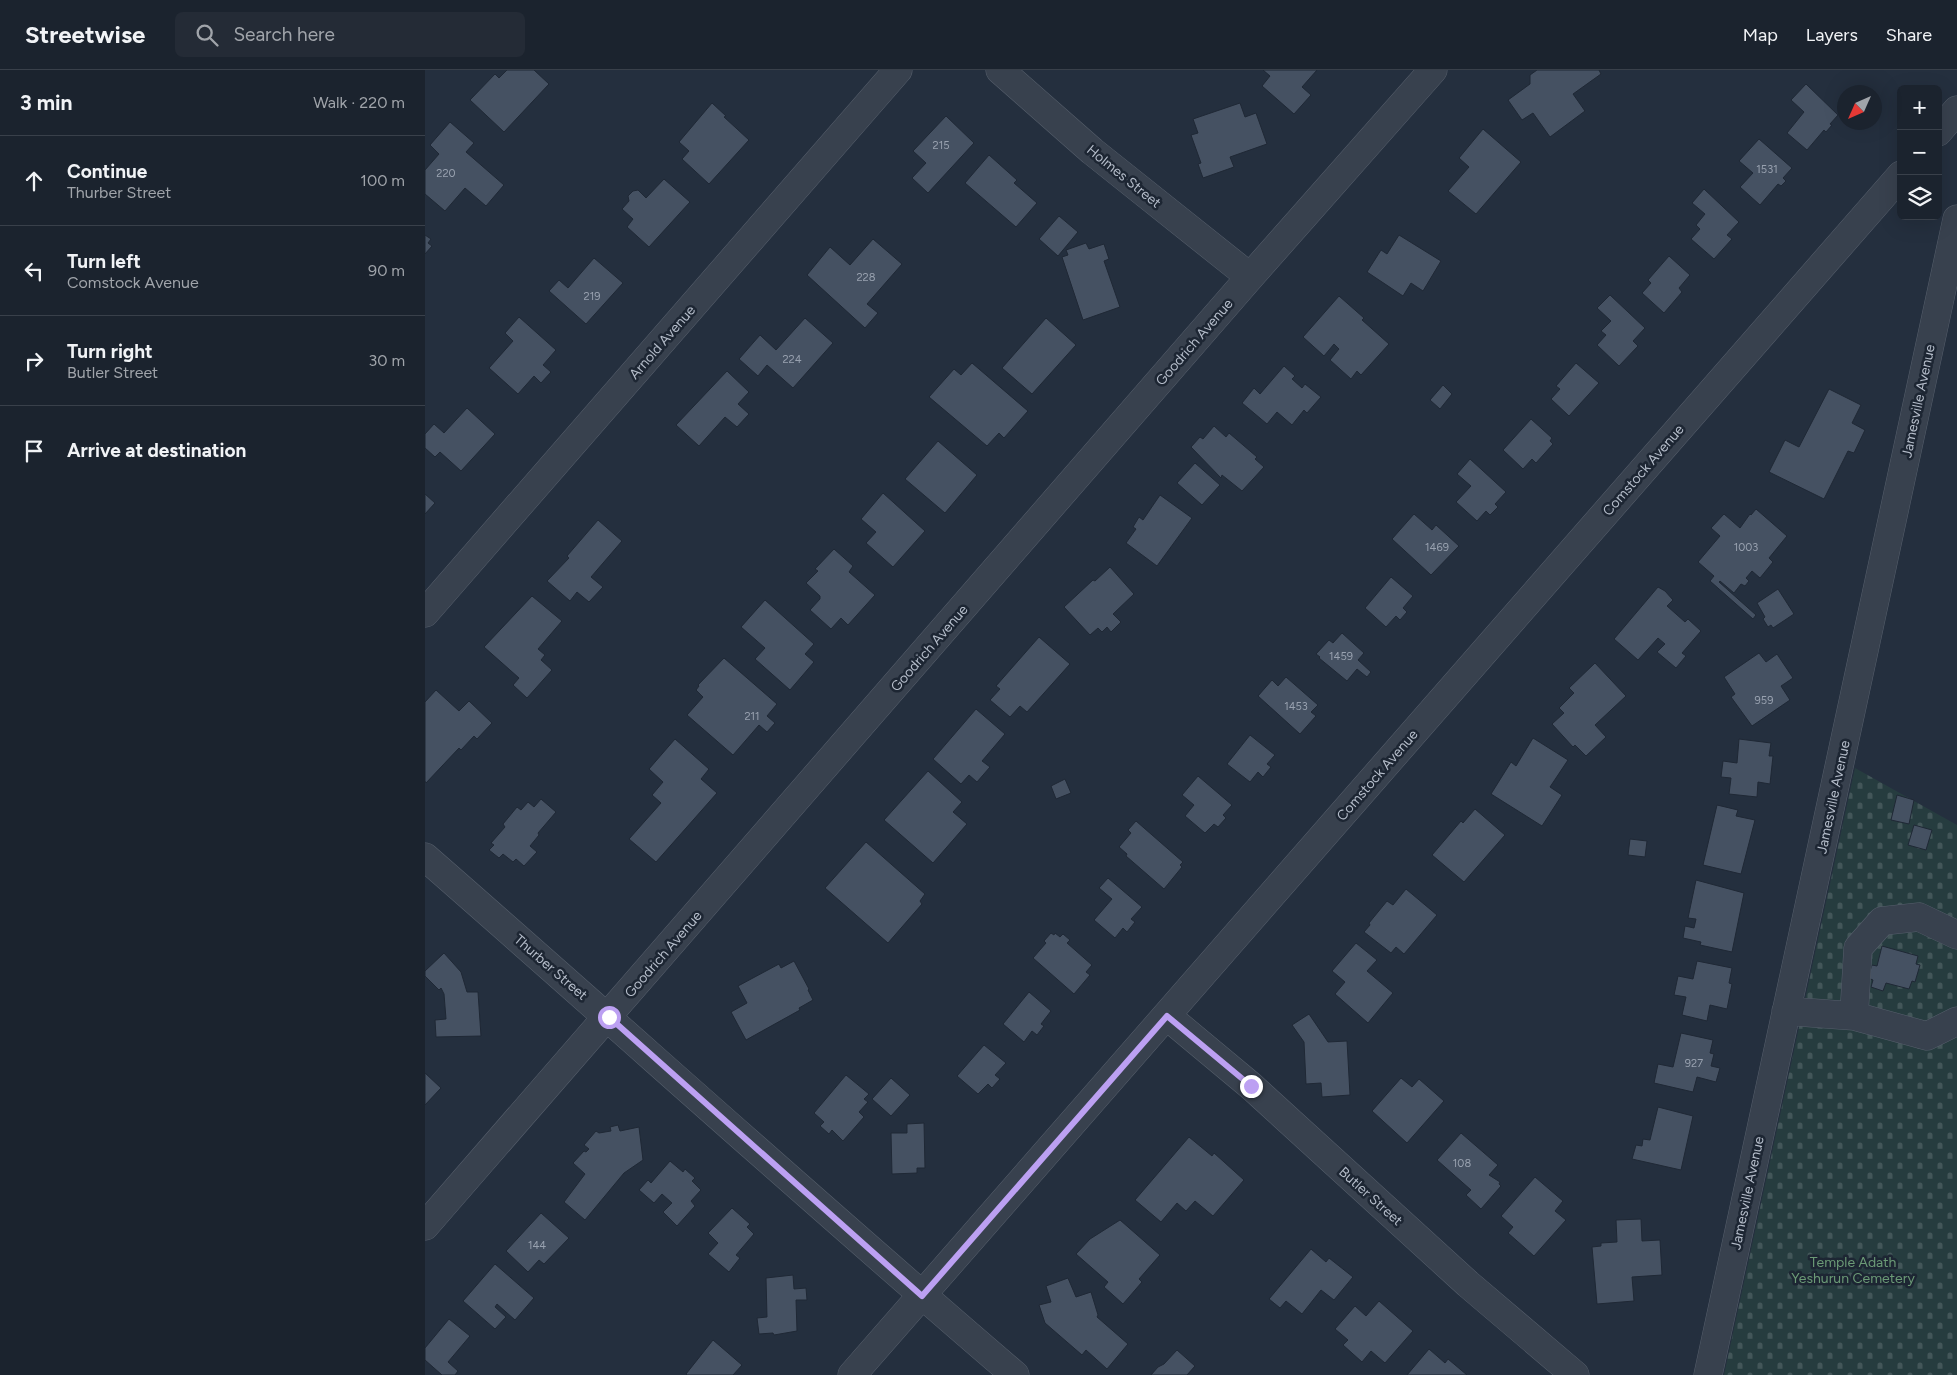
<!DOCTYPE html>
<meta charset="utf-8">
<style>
:root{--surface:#1b232e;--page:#242b36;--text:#f1f3f6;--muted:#a0a4aa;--line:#39404a}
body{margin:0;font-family:Figtree,sans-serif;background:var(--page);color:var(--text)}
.controls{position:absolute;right:15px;top:15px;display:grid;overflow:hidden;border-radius:8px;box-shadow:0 5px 20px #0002}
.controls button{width:45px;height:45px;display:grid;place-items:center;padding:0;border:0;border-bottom:1px solid var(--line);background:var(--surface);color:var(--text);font:25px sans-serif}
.compass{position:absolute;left:1412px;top:15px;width:45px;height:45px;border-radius:50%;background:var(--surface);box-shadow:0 5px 20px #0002;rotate:225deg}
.stop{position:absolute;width:15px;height:15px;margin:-11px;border:4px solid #bca0f2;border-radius:50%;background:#fff}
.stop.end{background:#bca0f2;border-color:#fff;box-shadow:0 1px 5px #0008}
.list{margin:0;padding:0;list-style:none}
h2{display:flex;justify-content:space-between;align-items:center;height:65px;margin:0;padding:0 20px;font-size:21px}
h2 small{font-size:16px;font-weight:400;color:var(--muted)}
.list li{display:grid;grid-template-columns:32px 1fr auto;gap:15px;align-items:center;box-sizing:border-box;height:90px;padding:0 20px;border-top:1px solid var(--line)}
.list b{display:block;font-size:19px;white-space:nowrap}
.list p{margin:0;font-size:16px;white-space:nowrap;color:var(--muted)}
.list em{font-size:16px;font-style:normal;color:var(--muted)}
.icon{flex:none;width:28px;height:28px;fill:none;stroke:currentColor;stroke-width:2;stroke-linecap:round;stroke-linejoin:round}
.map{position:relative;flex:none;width:1532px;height:1305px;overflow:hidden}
header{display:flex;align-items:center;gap:30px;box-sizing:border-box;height:70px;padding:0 25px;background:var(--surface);border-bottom:1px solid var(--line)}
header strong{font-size:24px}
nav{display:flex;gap:28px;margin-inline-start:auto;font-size:18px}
.search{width:350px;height:45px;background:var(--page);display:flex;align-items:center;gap:12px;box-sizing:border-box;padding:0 18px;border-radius:8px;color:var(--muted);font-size:19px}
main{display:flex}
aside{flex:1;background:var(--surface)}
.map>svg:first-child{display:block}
</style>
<header>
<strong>Streetwise</strong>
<div class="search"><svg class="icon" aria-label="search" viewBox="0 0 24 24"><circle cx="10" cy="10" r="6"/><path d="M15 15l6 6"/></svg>Search here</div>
<nav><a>Map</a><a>Layers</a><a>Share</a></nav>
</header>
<main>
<aside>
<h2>3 min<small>Walk · 220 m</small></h2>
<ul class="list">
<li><svg class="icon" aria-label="ahead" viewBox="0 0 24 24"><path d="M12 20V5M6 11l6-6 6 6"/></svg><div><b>Continue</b><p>Thurber Street</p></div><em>100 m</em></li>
<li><svg class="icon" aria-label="left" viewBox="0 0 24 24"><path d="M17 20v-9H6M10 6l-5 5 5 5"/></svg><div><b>Turn left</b><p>Comstock Avenue</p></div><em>90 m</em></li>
<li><svg class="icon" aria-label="right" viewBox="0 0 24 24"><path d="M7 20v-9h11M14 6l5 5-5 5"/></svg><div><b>Turn right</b><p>Butler Street</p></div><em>30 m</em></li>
<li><svg class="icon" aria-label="arrive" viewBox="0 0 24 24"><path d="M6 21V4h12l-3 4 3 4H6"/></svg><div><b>Arrive at destination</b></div></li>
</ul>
</aside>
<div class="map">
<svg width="1532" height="1305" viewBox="0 0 1532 1305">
<defs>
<pattern id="cemetery-stones" width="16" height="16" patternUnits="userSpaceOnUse" patternTransform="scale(1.25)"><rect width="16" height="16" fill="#263c3f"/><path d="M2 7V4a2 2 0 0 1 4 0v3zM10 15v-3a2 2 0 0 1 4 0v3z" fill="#435659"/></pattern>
</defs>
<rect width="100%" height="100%" fill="#242f3e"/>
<path fill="url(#cemetery-stones)" d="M1430,698L1532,755V1305H1299Z"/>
<path fill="#455162" stroke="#1f2835" d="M82,0H109L124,14L79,62L45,30L70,4L74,8Z
M838,0H892L877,17L886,25L869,44L837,16L845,6Z
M1112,0H1174L1176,4L1148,24L1160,41L1125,67L1108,43L1097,50L1083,30L1105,14V5Z
M1381,14L1413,45L1405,54L1407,55L1401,62L1399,60L1382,80L1362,63L1379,42L1366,30Z
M287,33L301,46L299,47L324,70L284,114L257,89L264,81L254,72Z
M815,33L820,47L831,43L842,74L805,87L809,97L778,108L773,94L776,93L766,65L773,63L768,49Z
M521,46L549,73L503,123L487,108L501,93L488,81Z
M25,52L49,73L41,82L79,115L61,136L40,118L20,141L0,124V100L14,84L5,75Z
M1058,59L1096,92L1051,144L1023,121L1044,97L1034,88Z
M1334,69L1367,98L1358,108L1361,111L1356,116L1353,114L1335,135L1315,117L1328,103L1314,91Z
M564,85L592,110L589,113L612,133L591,157L540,113Z
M239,109L265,132L224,177L202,157L208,149L197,139L204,131L203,126L208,121L213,120L221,128Z
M1279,119L1314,152L1302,165L1307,169L1289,189L1266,169L1275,159L1271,155L1280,144L1267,133Z
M634,146L653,162L633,186L614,169Z
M0,165L6,169L3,173L7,176L0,184Z
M974,165L1016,191L998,221L986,213L978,226L942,202L956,180L962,184Z
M448,169L477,194L442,234L453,243L440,258L382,205L405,177L425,195Z
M661,173L664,179L679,174L684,189L679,191L695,237L658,250L637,187L643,185L641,180Z
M1244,186L1265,205L1254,218L1257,222L1239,243L1217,223L1226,213L1223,210Z
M169,188L198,213L161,254L124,221L134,210L143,218Z
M1185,225L1220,258L1208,271L1213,276L1194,296L1172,275L1181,265L1176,261L1186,251L1172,238Z
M914,226L939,248L937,250L964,274L936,305L932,301L926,309L905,290L914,279L909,274L899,286L878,267Z
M94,247L131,280L118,295L126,302L116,313L109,306L93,324L64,298L88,271L80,263Z
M380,248L408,273L368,318L342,295L333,306L314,289L335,265L351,280Z
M621,248L651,275L607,324L577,298Z
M547,293L603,341L579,368L574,363L562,376L504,327L529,299L536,305Z
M1151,293L1174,313L1144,346L1126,329L1135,319L1131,316Z
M859,296L870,306L867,309L877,318L880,314L896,327L882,343L879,340L867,355L852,342L842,354L817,333L829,318L835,324Z
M302,301L324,322L313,334L324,344L312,357L300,347L274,376L251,355Z
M1018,315L1027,324L1015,339L1005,330Z
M1404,319L1436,335L1427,353L1440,360L1429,383L1423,381L1399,429L1344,402L1360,370L1374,377Z
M42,338L70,364L36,401L15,382L10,387L0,378V364L9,354L19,363Z
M1106,349L1127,368L1125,371L1128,374L1111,393L1107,389L1098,399L1078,380Z
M789,356L801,367L804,363L832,387L830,389L839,397L817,421L797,405L796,408L766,377L775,367L778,369Z
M513,371L552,405L520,443L480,409Z
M1045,389L1081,422L1070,434L1073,437L1065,445L1061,441L1052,451L1031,432L1046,416L1032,404Z
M770,393L795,415L777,435L752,413Z
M458,423L500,461L468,497L441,473L451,462L436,449Z
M0,424L10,433L0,444Z
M735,425L767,448L732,496L701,473L711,459L708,457L714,447L718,450Z
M1331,439L1362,466L1344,488L1348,492L1335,508L1327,501L1321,508L1324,511L1320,516L1316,514L1309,523L1295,511L1294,512L1331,545L1328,549L1285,511L1289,506L1273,492L1295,466L1286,458L1299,444L1315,458L1325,444L1326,445Z
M989,444L1007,460L1011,455L1034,476L1006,505L967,469Z
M173,450L197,471L166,507L178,517L164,532L152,522L145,531L122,511L144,488L142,486Z
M409,479L428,496L424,502L450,525L423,555L416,548L406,559L385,540L395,529V526L381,513L393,501L390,499Z
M685,497L709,524L688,544L696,552L686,562L682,557L677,562L673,558L665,565L639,537L668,510L670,511Z
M966,507L988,526L978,538L982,542L975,550L971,546L961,557L940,538Z
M1233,517L1240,521L1248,530L1242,536L1260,552L1263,549L1276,561L1257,583L1261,586L1251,598L1232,582L1240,574L1233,568L1213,590L1189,569Z
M1353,519L1369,544L1348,558L1346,555L1343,557L1338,549L1340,547L1332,533Z
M107,526L137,551L113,579L120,585L116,590L127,600L102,628L88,615L94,608L59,577Z
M340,530L389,574L380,584L389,592L365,620L330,589L340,578L316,557Z
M917,563L939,583L933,590L946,602L942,607L932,599L922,611L894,588L895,587L891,584L904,570L908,573Z
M614,567L645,594L602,642L595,636L585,647L565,630L575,619L571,616Z
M1334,583L1341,592L1352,584L1368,608L1356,616L1365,630L1327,656L1306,627L1310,624L1299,607Z
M299,588L352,634L342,646L350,653L342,662L334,655L308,685L262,645L278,627L271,620L274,616L273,615Z
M1170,593L1201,626L1170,655L1181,667L1161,686L1150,675L1148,677L1127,654L1139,643L1134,638L1149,623L1144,618Z
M861,607L893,635L886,642L891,646L875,664L833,626L847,610L853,616Z
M11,620L34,641L44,631L67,653L52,669L49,666L36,680L34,678L1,713L0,711V632Z
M551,639L580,664L557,691L565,697L552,712L544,705L536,714L508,689Z
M825,665L850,685L842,694L846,697L838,707L833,702L825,712L802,694Z
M1108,668L1143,690L1125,717L1137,725L1117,756L1066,724L1086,692L1091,696Z
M250,669L284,699L276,709L292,723L231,792L204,769L236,733L227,725L238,712L224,699Z
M1314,669L1346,673L1344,686H1348L1345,714L1333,712L1332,727L1304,724L1306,708L1296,707L1298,691L1312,693Z
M503,701L537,732L528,742L542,754L508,793L459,750Z
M773,706L807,735L798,745L801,748L793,757L789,754L780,763L760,746L769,735L757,725Z
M640,709L646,723L631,729L626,716Z
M1472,725L1489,730L1484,754L1466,750Z
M116,729L131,742L113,763L114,765L105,776L112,782L99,796L91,789L88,792L78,784L74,788L64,780L69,775L66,773L80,757L78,754L92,737L96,740L103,732L109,737Z
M1292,735L1313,740L1311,746L1330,750L1316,804L1278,795Z
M1050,739L1080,765L1039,812L1007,785L1036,751L1038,753Z
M711,751L758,792L755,795L757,797L739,819L701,786L702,784L694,777L706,763L703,760Z
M1489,755L1507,760L1501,780L1483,775Z
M1205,769L1222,771L1220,787L1203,785Z
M441,772L500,824L495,831L497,834L463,873L400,818Z
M683,808L717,837L706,849L710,852L702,862L698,858L690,868L669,850L687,829L674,818Z
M1271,810L1319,823L1307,882L1275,875L1276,872L1258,868L1260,856L1269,858L1271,849L1263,848Z
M981,819L1012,845L979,884L971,877L966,883L939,862L945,855L944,853L962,831L968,835Z
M626,863L629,865L630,863L635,867L638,864L645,870L642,873L667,895L661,902L665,905L649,924L608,888L621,873L619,871Z
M931,873L952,890L942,901L968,923L943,953L910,924L920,912L907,901Z
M1457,876L1493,886L1491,894L1495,895L1490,912L1487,911L1484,919L1461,913L1458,921L1446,917L1448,910L1443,908L1447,895L1452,896Z
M19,883L36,902L42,922H53L56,966L11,967L10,950L21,949L19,924L16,918L14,920L0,906V901Z
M369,891L384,919L383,920L388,930L374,938L375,940L321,970L306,942L322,933L313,916L354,894L356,898Z
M1272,891L1307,898L1304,913L1307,914L1302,939L1285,935L1282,951L1257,945L1261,927L1249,925L1253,906L1268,909Z
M604,922L626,941L616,954L619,956L612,965L607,961L599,972L578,954Z
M884,944L903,972L922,971L925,1025L897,1027L896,1013L881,1014L879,972L867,955Z
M1256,963L1288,970L1285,983L1289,984L1286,996L1295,998L1291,1012L1272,1007L1268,1022L1229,1013L1233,994L1248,997Z
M559,975L581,993L570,1005L575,1009L567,1018L563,1014L553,1024L532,1006Z
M0,1003L16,1018L0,1035Z
M421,1005L444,1024L439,1029L443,1032L434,1042L439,1047L418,1071L407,1060L404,1064L395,1056L399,1052L389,1043Z
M466,1008L485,1025L466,1046L447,1029Z
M976,1008L987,1017L994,1009L1019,1031L982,1073L947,1041Z
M1233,1037L1268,1046L1256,1100L1207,1089L1211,1075L1217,1076L1218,1069L1225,1070Z
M499,1053L500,1098H492V1103L467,1104L466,1063H482V1054Z
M193,1055L195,1061L214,1057L218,1090L199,1103L160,1150L139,1132L160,1104L148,1093L159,1081L161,1082L164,1079L159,1075L171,1061L174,1063L186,1061L185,1057Z
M1036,1063L1073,1095L1064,1105L1075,1112L1074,1114L1076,1116L1056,1139L1041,1125L1046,1120L1012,1090Z
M764,1067L787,1086L789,1083L819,1110L788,1146L770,1131L761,1141L752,1133L736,1152L710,1130Z
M245,1091L258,1102L260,1099L270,1108L267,1111L276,1120L266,1131L270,1136L252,1156L238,1142L247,1133L237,1124L229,1133L214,1120L223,1110L226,1113Z
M1110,1107L1138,1131L1130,1141L1141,1150L1109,1186L1083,1163L1088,1157L1076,1146Z
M307,1138L325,1154L322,1157L329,1164L311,1185L315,1188L304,1202L283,1184L293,1173L283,1163Z
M116,1143L144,1168L119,1194L114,1190L103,1202L81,1181Z
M1216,1149L1217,1171L1235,1170L1237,1205L1207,1207L1209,1231L1172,1234L1167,1177L1176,1176V1173L1192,1172L1191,1150Z
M695,1150L735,1185L714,1209L717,1212L698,1234L679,1217L683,1212L651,1184L665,1169Z
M886,1179L901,1192L904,1188L928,1207L909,1230L896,1220L877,1244L861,1231L855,1238L844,1229Z
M70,1194L109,1228L90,1250L72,1234L70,1237L81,1247L70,1259L38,1231Z
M368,1205L369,1219L381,1218L382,1230H371L372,1261L349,1265L348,1263L334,1264L332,1248L342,1247L341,1208Z
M643,1208L651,1227L666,1222L673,1245L672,1247L703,1274L682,1299L661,1280L657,1285L620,1253L614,1235L626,1232L621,1216Z
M954,1231L988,1261L960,1293L946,1281L937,1292L918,1275L923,1270L910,1259L930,1236L941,1246Z
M24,1249L45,1266L23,1292L33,1301L30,1305H17L0,1290V1278Z
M288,1270L317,1295L308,1305H262L261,1304Z
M1004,1279L1020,1293L1023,1289L1042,1305H982Z
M752,1280L770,1296L762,1305H726L733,1297L739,1294Z"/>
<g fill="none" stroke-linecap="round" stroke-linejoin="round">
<defs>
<path id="minor" d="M575,0L667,81L825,207
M1513,62L1532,40
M0,543L473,0
M0,787C197,959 391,1135 590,1305
M1361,941L1429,946L1502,966L1532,951
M742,946L826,1016L1043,1214L1150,1305
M1429,946L1433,878L1457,851L1494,847L1532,865
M0,1156L825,207L1008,0
M427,1305L1476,105
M1283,1305L1532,149"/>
</defs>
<use href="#minor" stroke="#565f6c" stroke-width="29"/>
<use href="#minor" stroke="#38414e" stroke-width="28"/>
</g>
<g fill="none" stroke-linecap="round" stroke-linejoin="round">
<path stroke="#bca0f2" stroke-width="6" d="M184,947L497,1226L742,946L826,1016"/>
</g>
<g text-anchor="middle" stroke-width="5" stroke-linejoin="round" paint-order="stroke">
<g font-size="11" fill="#98a1af">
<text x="516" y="79">215</text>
<text x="1342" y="103">1531</text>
<text x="21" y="107">220</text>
<text x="441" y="211">228</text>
<text x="167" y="230">219</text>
<text x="367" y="293">224</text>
<text x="1012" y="481">1469</text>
<text x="1321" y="481">1003</text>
<text x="916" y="590">1459</text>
<text x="1339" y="634">959</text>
<text x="871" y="640">1453</text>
<text x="327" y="650">211</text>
<text x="1269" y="997">927</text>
<text x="1037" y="1097">108</text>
<text x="112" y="1179">144</text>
</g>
<g font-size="14" fill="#b4bcc9" stroke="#1d2633">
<text transform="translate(699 106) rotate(39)" y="5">Holmes Street</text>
<text transform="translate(237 272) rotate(-49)" y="5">Arnold Avenue</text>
<text transform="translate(769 272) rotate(-49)" y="5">Goodrich Avenue</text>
<text transform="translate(1493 331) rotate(-78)" y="5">Jamesville Avenue</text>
<text transform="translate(1218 400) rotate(-49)" y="5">Comstock Avenue</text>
<text transform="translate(504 578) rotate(-49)" y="5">Goodrich Avenue</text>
<text transform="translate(952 705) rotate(-49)" y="5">Comstock Avenue</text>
<text transform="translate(1408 727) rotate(-78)" y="5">Jamesville Avenue</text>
<text transform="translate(238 884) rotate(-49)" y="5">Goodrich Avenue</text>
<text transform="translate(126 897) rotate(41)" y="5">Thurber Street</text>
<text transform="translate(1322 1123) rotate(-78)" y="5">Jamesville Avenue</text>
<text transform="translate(946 1126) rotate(42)" y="5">Butler Street</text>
</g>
<g font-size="14" fill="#6b9a76" stroke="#1d2633">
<text x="1428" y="1197">Temple Adath<tspan x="1428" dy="16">Yeshurun Cemetery</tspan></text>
</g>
</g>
</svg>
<div class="controls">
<button>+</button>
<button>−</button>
<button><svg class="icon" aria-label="layers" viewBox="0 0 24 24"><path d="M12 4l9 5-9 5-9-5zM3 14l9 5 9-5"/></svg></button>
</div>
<svg class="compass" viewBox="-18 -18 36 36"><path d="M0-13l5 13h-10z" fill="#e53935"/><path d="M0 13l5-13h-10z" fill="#a0a4aa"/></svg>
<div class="stop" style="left:184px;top:947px"></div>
<div class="stop end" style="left:826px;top:1016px"></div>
</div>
</main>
